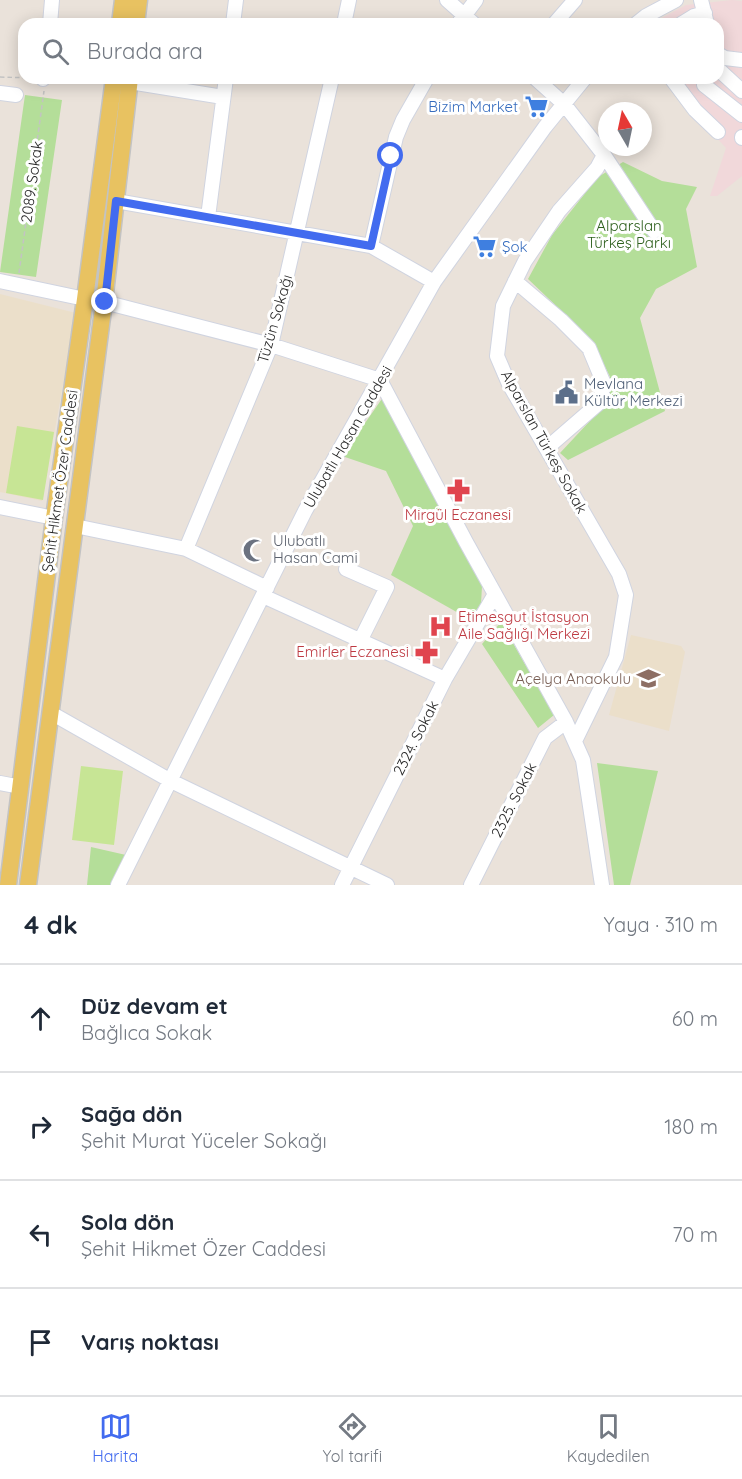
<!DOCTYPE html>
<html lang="tr">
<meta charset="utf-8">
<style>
:root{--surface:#fff;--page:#f6f6f7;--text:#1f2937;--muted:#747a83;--line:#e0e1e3;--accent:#426bef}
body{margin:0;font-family:Quicksand,sans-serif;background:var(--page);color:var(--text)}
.compass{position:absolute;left:598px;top:102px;width:54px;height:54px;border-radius:50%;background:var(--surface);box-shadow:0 3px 15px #0003;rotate:351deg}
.stop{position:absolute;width:18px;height:18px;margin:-14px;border:4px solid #426bef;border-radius:50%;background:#fff}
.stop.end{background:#426bef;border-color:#fff;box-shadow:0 2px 6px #0008}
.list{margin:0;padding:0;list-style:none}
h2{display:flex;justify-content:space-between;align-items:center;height:78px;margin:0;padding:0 24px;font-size:26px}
h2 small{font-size:20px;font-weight:400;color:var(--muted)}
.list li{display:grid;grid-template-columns:39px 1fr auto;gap:18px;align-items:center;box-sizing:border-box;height:108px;padding:0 24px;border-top:2px solid var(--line)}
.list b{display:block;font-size:22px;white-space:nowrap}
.list p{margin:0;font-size:20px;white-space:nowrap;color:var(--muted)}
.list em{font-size:20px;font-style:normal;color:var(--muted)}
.icon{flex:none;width:33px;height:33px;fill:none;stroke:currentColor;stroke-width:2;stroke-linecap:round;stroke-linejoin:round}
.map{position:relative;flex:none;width:742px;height:885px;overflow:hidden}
.search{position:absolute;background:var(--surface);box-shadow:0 3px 15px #0003;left:18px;right:18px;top:18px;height:66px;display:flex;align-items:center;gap:15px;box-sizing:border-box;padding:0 21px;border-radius:18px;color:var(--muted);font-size:22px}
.sheet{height:510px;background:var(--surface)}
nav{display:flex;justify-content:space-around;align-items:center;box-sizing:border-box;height:84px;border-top:2px solid var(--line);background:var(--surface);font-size:16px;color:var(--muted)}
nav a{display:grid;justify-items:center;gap:3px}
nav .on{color:var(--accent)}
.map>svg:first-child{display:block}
</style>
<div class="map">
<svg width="742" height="885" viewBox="0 0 742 885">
<rect width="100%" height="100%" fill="#eae2da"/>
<path fill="#ebdfca" d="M0,294L76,313L42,501L0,492Z
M631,635L681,646L685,652L669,731L609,715Z"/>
<path fill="#f1d8da" d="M732,0L742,1V176L717,196H710L726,148L667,83L658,78H718V24H651L686,5Z"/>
<path fill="#b4de99" d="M25,95L62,100L36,277L0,272Z
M623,162L662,181L697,187L686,209L697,267L656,289L640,318L665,411L568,460L560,453L602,408L610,377L592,340L528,279L552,235L598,177Z
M386,393L482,586L481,604L469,619L391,575L413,526L386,471L342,456Z
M501,622L554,715L538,728L482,644Z
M597,763L658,771L630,885H614Z
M91,847L126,855L110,885H87Z"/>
<path fill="#c7e595" d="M17,426L54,432L43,500L6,493Z
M81,766L123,771L114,845L72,840Z"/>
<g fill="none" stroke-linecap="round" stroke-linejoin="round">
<defs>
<path id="minor" d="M447,0L474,24
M701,0L707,24
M50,24L52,0
M233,24L236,0
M344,24L349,0
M458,24L476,0
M554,24L575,0
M636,24L646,16L676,0
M681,24L694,16L705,13
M718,54L725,58L742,60
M718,69L742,91
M535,78L564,104L604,155L654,231
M671,78L695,110L718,132
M43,79V78
M130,82L223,97
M704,85L742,115
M0,93L16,95
M742,138V137
M116,201L371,246L434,282
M208,217L226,78
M371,246L396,137L403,120L427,78
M0,281L85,299
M515,281L561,320L589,348L604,384L599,403L547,448
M104,302L271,345L380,380L466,542L566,722L583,760L602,885
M0,507L54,518
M75,526L186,549L267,588
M186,549L271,345L332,78
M346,569L387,587L360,641
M263,596L445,679
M51,713L171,781L387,885
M575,741L616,657L626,595L619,574L509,384L497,356L503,306L525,261L559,211L597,168L604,155
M0,783L21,787
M118,885L305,511L434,282L545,127L585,78
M342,885L445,679L495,594
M471,885L545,738L566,722"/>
<path id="major" d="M120,24L123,0
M136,24L139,0
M8,885L54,518L85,299L114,78
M28,885L104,302L130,78"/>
</defs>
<use href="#minor" stroke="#d0d4e0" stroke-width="16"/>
<use href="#major" stroke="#c3c3c3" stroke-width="19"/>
<path stroke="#c3c3c3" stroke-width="1.5" stroke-dasharray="4.5 3" stroke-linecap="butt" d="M0,77L32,78
M19,273L44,91"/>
<use href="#minor" stroke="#fff" stroke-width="14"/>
<use href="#major" stroke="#e8c261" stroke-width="16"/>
</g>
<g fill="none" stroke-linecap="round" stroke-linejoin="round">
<path stroke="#426bef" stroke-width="8" d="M105,302L116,201L371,246L391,156"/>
</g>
<defs>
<symbol id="supermarket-bare" viewBox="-9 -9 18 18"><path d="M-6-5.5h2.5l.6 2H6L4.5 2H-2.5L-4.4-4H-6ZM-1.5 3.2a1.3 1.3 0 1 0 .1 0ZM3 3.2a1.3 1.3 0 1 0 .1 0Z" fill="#3f7fe0" stroke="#fff" stroke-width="2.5" paint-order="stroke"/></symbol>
<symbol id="civic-bare" viewBox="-9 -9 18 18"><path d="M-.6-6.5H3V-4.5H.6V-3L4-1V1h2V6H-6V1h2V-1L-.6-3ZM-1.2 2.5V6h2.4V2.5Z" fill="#5c6f8a" stroke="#fff" stroke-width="2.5" paint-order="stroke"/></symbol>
<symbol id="pharmacy-bare" viewBox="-9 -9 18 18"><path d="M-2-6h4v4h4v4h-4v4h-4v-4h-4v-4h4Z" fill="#e0444e" stroke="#fff" stroke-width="2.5" paint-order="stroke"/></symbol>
<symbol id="mosque-bare" viewBox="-9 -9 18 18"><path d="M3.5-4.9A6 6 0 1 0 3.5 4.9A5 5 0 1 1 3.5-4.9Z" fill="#6b7280" stroke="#fff" stroke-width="2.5" paint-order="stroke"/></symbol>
<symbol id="hospital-bare" viewBox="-9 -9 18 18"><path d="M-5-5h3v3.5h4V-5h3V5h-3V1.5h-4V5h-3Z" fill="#e0444e" stroke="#fff" stroke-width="2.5" paint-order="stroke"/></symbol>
<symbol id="school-bare" viewBox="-9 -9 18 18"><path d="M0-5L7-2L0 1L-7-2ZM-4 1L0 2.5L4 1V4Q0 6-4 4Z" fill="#8d6e63" stroke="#fff" stroke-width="2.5" paint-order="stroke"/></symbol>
</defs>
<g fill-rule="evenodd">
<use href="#supermarket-bare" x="520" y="90" width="33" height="33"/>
<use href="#supermarket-bare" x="468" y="230" width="33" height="33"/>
<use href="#civic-bare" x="550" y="376" width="33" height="33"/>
<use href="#pharmacy-bare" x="442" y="474" width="33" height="33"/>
<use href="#mosque-bare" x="238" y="534" width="33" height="33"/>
<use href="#hospital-bare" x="424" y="610" width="33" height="33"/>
<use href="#pharmacy-bare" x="410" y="636" width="33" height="33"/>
<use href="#school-bare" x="632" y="662" width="33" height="33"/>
</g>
<g text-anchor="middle" stroke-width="6" stroke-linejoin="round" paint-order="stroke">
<g font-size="15" fill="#366cbe" stroke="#fff" text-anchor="end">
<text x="518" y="112">Bizim Market</text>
<text x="502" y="252" text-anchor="start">Şok</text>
</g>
<g font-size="15" fill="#282828" stroke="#fff">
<text transform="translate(32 182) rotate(-82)" y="5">2089. Sokak</text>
<text transform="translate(275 319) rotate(-74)" y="5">Tüzün Sokağı</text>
<text transform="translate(348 437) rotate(-60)" y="5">Ulubatlı Hasan Caddesi</text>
<text transform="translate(544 442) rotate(61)" y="5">Alparslan Türkeş Sokak</text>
<text transform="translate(60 481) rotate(-82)" y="5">Şehit Hikmet Özer Caddesi</text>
<text transform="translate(416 738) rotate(-63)" y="5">2324. Sokak</text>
<text transform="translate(514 800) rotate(-63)" y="5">2325. Sokak</text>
</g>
<g font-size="15" fill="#2e601d" stroke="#fff">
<text x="629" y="231">Alparslan<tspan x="629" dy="17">Türkeş Parkı</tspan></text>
</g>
<g font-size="15" fill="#4e5e75" stroke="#fff" text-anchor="start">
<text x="584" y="389">Mevlana<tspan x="584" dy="17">Kültür Merkezi</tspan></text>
</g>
<g font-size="15" fill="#be3a42" stroke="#fff">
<text x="458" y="520">Mirgül Eczanesi</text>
<text x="458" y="622" text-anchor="start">Etimesgut İstasyon<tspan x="458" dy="17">Aile Sağlığı Merkezi</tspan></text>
<text x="409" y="657" text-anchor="end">Emirler Eczanesi</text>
</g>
<g font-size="15" fill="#5b616d" stroke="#fff" text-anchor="start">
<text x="273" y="546">Ulubatlı<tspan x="273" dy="17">Hasan Cami</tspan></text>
</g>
<g font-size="15" fill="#785e54" stroke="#fff" text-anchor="end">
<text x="631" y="684">Açelya Anaokulu</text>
</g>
</g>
</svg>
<svg class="compass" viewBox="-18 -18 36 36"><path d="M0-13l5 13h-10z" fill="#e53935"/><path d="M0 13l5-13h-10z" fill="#747a83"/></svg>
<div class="stop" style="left:391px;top:156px"></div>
<div class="stop end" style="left:105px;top:302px"></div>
<div class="search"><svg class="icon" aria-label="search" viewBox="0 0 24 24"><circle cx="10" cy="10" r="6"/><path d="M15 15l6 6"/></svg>Burada ara</div>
</div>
<section class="sheet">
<h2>4 dk<small>Yaya · 310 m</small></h2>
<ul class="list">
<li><svg class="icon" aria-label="ahead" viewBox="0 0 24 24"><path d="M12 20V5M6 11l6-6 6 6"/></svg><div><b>Düz devam et</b><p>Bağlıca Sokak</p></div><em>60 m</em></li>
<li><svg class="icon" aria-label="right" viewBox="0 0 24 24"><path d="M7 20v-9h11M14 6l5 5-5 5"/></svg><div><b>Sağa dön</b><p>Şehit Murat Yüceler Sokağı</p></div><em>180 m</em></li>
<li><svg class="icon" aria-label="left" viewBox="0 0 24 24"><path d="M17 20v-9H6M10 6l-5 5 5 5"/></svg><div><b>Sola dön</b><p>Şehit Hikmet Özer Caddesi</p></div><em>70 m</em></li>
<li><svg class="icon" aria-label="arrive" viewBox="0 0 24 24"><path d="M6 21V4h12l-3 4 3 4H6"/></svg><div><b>Varış noktası</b></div></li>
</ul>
</section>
<nav>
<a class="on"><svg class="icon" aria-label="map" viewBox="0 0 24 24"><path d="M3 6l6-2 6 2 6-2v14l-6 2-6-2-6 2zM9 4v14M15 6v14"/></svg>Harita</a>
<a><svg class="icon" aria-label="directions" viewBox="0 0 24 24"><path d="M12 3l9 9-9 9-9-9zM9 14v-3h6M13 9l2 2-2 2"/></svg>Yol tarifi</a>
<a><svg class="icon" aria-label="saved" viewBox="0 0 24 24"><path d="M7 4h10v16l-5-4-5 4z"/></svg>Kaydedilen</a>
</nav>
